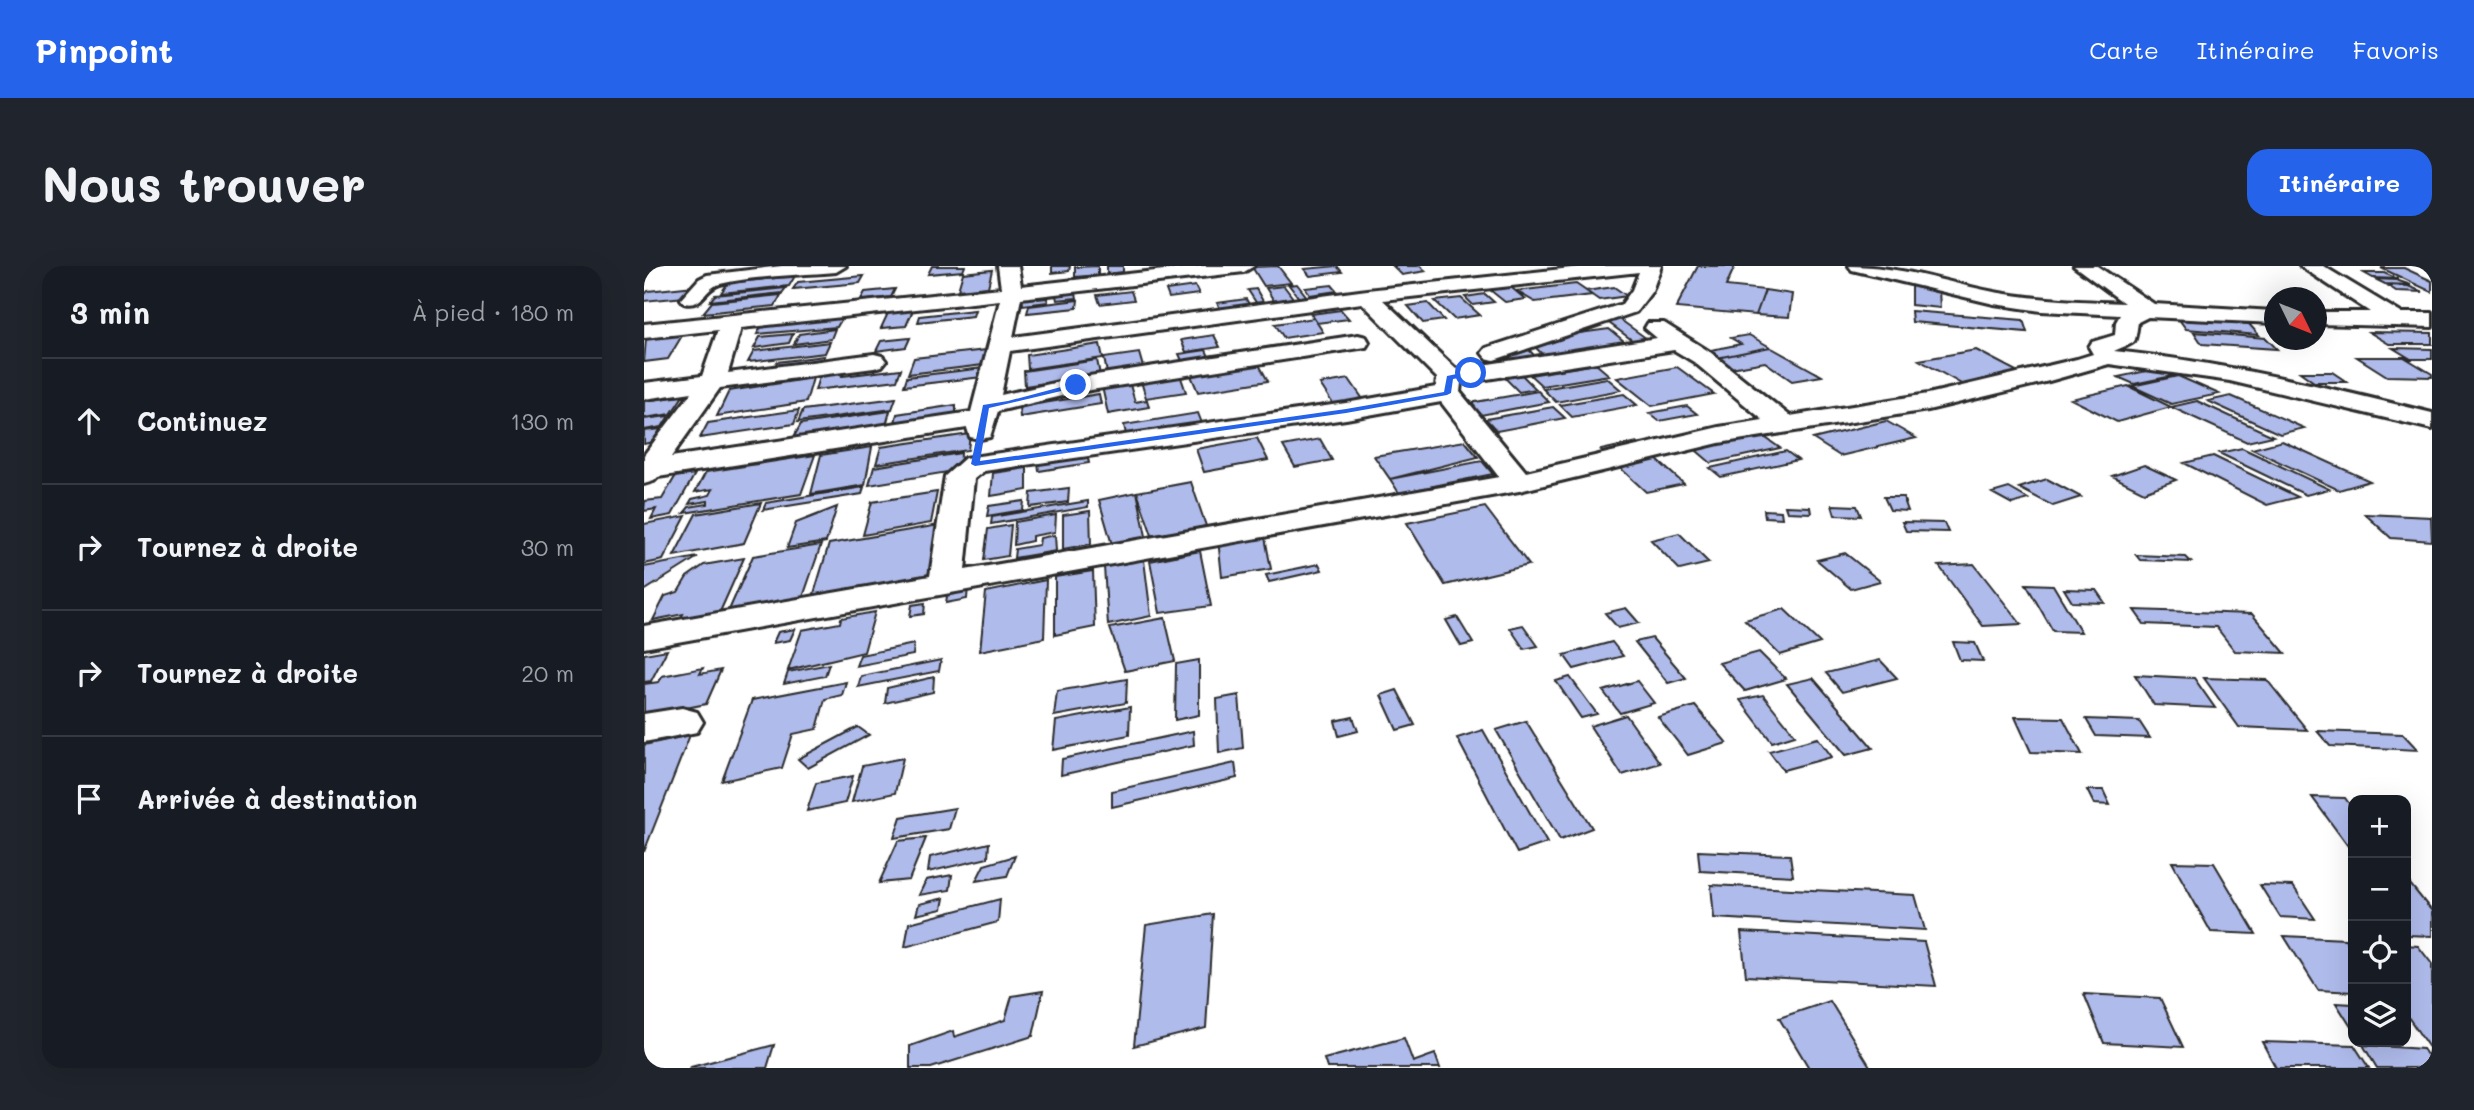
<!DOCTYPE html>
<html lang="fr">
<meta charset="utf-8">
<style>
:root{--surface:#171b24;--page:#20242c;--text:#f1f3f6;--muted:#9ea1a6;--line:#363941;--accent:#2563eb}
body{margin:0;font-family:Mali,sans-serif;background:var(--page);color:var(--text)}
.controls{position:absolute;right:21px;bottom:21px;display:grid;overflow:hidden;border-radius:14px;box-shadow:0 7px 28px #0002}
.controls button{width:63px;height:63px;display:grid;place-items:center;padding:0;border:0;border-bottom:2px solid var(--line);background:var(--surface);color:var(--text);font:35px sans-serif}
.compass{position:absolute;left:1620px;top:21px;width:63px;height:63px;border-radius:50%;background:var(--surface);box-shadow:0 7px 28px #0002;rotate:133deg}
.stop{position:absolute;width:21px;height:21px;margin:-16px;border:5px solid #2563eb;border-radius:50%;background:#fff}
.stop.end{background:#2563eb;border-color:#fff;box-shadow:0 2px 7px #0008}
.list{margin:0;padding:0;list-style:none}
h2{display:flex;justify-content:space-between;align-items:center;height:91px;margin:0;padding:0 28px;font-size:30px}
h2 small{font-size:23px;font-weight:400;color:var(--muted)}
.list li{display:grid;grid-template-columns:46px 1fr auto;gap:21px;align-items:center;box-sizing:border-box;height:126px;padding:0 28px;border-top:2px solid var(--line)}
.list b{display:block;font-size:26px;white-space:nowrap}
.list em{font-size:23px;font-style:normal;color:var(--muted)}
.icon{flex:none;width:38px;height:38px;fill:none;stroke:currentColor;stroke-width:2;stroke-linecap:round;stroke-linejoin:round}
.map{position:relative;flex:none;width:1788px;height:802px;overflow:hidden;border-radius:21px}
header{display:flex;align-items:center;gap:42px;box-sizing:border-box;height:98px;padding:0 35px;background:var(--accent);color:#fff}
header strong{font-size:33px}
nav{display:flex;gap:38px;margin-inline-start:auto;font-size:24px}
.intro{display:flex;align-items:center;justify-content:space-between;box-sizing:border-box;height:168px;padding:0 42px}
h1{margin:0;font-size:49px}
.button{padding:18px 32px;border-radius:21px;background:var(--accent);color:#fff;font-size:24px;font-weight:700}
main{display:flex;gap:42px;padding:0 42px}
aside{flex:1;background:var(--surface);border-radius:21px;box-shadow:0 7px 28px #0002}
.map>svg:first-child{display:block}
</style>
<header>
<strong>Pinpoint</strong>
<nav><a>Carte</a><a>Itinéraire</a><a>Favoris</a></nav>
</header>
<div class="intro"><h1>Nous trouver</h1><a class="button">Itinéraire</a></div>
<main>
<aside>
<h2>3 min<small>À pied · 180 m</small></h2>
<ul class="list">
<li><svg class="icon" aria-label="ahead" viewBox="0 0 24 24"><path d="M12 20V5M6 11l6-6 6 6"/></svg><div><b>Continuez</b></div><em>130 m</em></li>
<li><svg class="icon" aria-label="right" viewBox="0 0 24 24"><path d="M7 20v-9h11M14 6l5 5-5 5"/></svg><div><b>Tournez à droite</b></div><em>30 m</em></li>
<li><svg class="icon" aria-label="right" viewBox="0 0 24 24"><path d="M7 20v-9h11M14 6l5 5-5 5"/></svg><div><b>Tournez à droite</b></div><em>20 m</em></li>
<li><svg class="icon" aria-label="arrive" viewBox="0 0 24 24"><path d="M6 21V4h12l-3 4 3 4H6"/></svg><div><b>Arrivée à destination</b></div></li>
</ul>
</aside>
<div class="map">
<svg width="1788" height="802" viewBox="0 0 1788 802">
<rect width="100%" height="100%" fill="#fff"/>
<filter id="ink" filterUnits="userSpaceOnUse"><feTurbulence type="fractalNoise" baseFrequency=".0143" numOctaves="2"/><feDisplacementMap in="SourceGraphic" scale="14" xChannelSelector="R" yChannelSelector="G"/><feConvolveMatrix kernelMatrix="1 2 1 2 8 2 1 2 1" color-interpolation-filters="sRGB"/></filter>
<g filter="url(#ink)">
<path fill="#afbbeb" stroke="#2b2b2b" stroke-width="2" d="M288,0H321L319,5L284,8Z
M408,0H426L425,5L408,7Z
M454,0V9L431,11V1Z
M463,0H479V6L463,8Z
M634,0L647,17L620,20L608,1Z
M693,0L698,6L666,10L660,3Z
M749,0H776L782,5L758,9Z
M1054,0H1091L1082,20L1121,24L1112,49L1032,42Z
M1737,2H1760L1788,15V26Z
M348,4L344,21L314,24L319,7Z
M1720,7H1740L1754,13L1729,12Z
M151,10L145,20L77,27L84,17Z
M220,10L216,17L149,23L154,16Z
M1731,13L1752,14L1767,19L1741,18Z
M862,17L881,33L861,36L841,20Z
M1267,17L1295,24L1296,42L1267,39Z
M653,18L663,31L655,32L645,19Z
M932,18L948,29L891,36L872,25Z
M688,19L693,25L666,29L661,22Z
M1743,19L1764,20L1779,26L1752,25Z
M50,20L41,31L0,35V29L4,25Z
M551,20L555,28L525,32L522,24Z
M640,20L649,32L630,35L622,22Z
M970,21L983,30L955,34L942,25Z
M142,22L138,27L66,35L71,29Z
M431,22L433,32L413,34L412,30L403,31V25Z
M251,23L247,31L216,35L221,26Z
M612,23L620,37L613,38L604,24Z
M1121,24L1148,28L1145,51L1112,49Z
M487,25L490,34L456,38L453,29Z
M392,26L394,33L403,32L404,36L379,39L378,28Z
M841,28L850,36L829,39L821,31Z
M137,29L131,40L59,47L68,36Z
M817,32L836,49L810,53L791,35Z
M602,33L606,40L577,44L573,37Z
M434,34L433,42L383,47L385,40Z
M784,37L800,54L779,57L764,40Z
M269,44L262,60L237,62L244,47Z
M331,44L329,50L274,56L276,50Z
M697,44L705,53L673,57L667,48Z
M1267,45L1379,54L1383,66L1268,56Z
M198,52L193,61L113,68L117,61Z
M670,52L679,66L640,72L631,58Z
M974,52L1006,75L992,77L961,54Z
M1534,52L1605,58L1615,69L1542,63Z
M191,63L187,73L150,78L155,68Z
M965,63L985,79L901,91L884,74Z
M1550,66L1622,72L1633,83L1558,78Z
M1725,66L1788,67V78H1745Z
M39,68L24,93L0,96L2,73Z
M149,68L145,77L110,82L116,71Z
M570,69L576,81L542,86L537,74Z
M1105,69L1126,81L1073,92L1062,85L1097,78L1087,72Z
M266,72L262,81L232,85L237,75Z
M186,76L181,87L104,96L110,85Z
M456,78L459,92L384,103L383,89Z
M1126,81L1178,110L1148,115L1121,96L1075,104L1073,92Z
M1749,82L1788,83V93H1767Z
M884,83L892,91L857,97L849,89Z
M343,84L339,99L264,108L270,92Z
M562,84L566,93L539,97L535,88Z
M1332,84L1380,109L1321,120L1275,94Z
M495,87L499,101L463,107L460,92Z
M180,90L176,99L127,106L133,96Z
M1713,91H1760L1788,108V111L1743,110Z
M453,94L456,109L381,120L380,105Z
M613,95L624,115L554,126L545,105Z
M952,98L965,109L898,120L886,109Z
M1033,101L1070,128L1008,140L973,112Z
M340,102L338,111L260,120L263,111Z
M257,103L253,114L171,124L176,108L199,105L198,110Z
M1512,103L1528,110L1490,118L1474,111Z
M535,106L542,126L502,132L496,112Z
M1656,106H1688L1703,116H1670Z
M877,108L892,123L875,126L860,111Z
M1534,110L1575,128L1527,138L1488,120Z
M169,112L162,136L73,150L85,125Z
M484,112L491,136L503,134L505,141L464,148L457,116Z
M963,112L977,124L912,136L899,123Z
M705,113L721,136L691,141L676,118Z
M1484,120L1527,141L1473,156L1427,133Z
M894,125L905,136L837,149L826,137Z
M455,128L457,138L376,151L375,141Z
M980,128L993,139L928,151L916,139Z
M39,130L27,148L0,152V135Z
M1587,130L1660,162L1636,168L1564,135Z
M252,132L248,143L154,156L159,144Z
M1553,135L1629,170L1603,176L1527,141Z
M312,139V148L251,157L253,148Z
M1043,140L1053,148L1015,155L1005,147Z
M909,141L921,152L853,165L842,153Z
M155,144L150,158L56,172L64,157Z
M246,145L241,163L147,176L157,158Z
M554,147L559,160L483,173L480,159Z
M25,150L18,161L0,164V153Z
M1242,155L1272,172L1196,190L1169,173Z
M1106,161L1136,182L1067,197L1040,174Z
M17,163L8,176L0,178V165Z
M326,168L324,184L232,198L237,181Z
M613,172L624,194L560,206L552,183Z
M676,173L688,194L651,201L639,180Z
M821,175L834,191L746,213L730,190Z
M1638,175L1726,215L1695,224L1608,183Z
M993,176L1040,218L1002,226L957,184Z
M228,181L221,219L167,228L177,189Z
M1598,182L1685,223L1662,229L1575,187Z
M442,183L445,197L395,205L393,191Z
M1142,185L1154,194L1077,211L1066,202Z
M317,187L316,204L225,219L230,201Z
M171,189L157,228L40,247L45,241L64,238V235L45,238L48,233L66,229L69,223L51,226L62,206Z
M1569,190L1654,231L1623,239L1540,197Z
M838,195L849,208L755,227L746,213Z
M1500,199L1532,214L1500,226L1468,210Z
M383,202V224L347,230L349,207Z
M51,208L28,249L7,253L12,243L0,245L1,235L18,233L31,211Z
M1403,213L1437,231L1409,240L1375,222Z
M547,216L562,260L509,272L493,226Z
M220,221L218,228L119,244L122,237Z
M425,222L424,236L386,241L387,227Z
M1365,222L1384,233L1368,238L1348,227Z
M293,226L287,257L219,269L228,236Z
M493,226L503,275L469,282L455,234Z
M1240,231H1259L1264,245L1246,244Z
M380,235L379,244L343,250L345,240Z
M444,235V241L347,258L348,251Z
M117,237L100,277L30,290L52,248Z
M1188,239L1213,240L1217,250L1191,249Z
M1141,240L1166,241L1167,247L1143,246Z
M193,241L182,276L143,282L152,257Z
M841,241L885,299L801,319L763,257Z
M1120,244L1137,245L1138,252L1121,251Z
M446,245L447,278L419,283V249Z
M1721,248L1787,251L1788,275L1747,272Z
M412,249L411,266L388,270V275L370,279L371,256Z
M42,250L19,294L0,298V258Z
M1258,256L1300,257L1304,266L1262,265Z
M295,259L287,308L169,331L185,278Z
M367,259L364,290L340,294L344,263Z
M620,266L627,303L578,311L574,273Z
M1035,267L1065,297L1036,304L1007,274Z
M411,269L412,285L370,292L371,283L395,279L396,272Z
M177,279L159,331L85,344L109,290Z
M556,285L567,340L516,347L506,295Z
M1201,287L1236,315L1207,323L1173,294Z
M1492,289L1542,291L1547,296L1496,294Z
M54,291L0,325V301Z
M100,292L75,348L36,355L39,348L9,354L21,330L34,326L43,311L60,299Z
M500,294L507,350L464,359L460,301Z
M675,298L678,304L625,316L622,309Z
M1330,298L1377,358L1339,360L1295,300Z
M449,305L451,361L411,369V311Z
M402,314L400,372L336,385L342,326Z
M1382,318L1409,319L1437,366L1409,365Z
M324,320L323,333L302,337L304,323Z
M1420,323L1452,324L1461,337L1428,336Z
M281,337L280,348L266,350L268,339Z
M982,342L995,357L974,362L961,347Z
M1140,343L1176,377L1136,389L1101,354Z
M1490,344L1608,348L1641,387L1591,385L1572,361L1500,358Z
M231,346L220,386L144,404L158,364L196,357L197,352Z
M813,351L829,377L817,380L802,354Z
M521,352L531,395L481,405L466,362Z
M879,359L894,380L880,383L866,362Z
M151,363L146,374L129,377L134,366Z
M1008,372L1042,412L1024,417L991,376Z
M968,376L979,390L930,403L920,389Z
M1309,376L1331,377L1339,395L1316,394Z
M270,378L269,389L212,400L216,389Z
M23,384L7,415L0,416V388Z
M1115,386L1142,413L1101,425L1075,397Z
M297,394L295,405L214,421L217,410Z
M555,394V449L531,454L532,398Z
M1236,394L1253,412L1198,426L1182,407Z
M185,398L181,410L140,418L144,406Z
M59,402L56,408L77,404L62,438L32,444L0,457V418L15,416L18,410Z
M1491,409L1550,412L1571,442L1510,439Z
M290,411L289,426L241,437L243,422Z
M926,411L953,448L937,452L912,415Z
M1169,412L1229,482L1202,489L1143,418Z
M1560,412L1623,414L1663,464L1595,461Z
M483,413L482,437L410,450L413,425Z
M993,415L1010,437L976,447L959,425Z
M202,416L198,429L181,433L173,463L149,468L138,502L78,515L108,434Z
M753,424L771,459L753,464L737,429Z
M595,429L599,482L575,487L573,433Z
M1119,429L1151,469L1128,476L1096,434Z
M1051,440L1083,477L1044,489L1014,451Z
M486,441L485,469L409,484L412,455Z
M982,449L1016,497L978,509L946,460Z
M709,451L714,465L695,470L691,455Z
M1371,451L1419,452L1438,488L1387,486Z
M1442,453L1495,455L1506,472L1452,470Z
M882,455L948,562L916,574L852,464Z
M214,461L225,469L164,502L154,493Z
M839,464L903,577L873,587L813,472Z
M549,465L550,479L417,509L418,493Z
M1673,465L1759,468L1774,484L1686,480Z
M46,469L0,586V479Z
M1174,472L1188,491L1139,504L1125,485Z
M259,492L251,527L208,536L218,500Z
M591,497L593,512L468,541V525Z
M209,510L201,537L163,545L172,517Z
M1443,524H1459L1466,539L1450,538Z
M1668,531L1701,532L1709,543V587Z
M311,542L305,563L250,572L257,551Z
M282,572L265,614L235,617L254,575Z
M345,577L344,592L284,606L286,591Z
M1054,585L1146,589L1149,610L1056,605Z
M371,590L363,610L332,615L340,599Z
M1528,596L1570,597L1612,668L1567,666Z
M308,609L306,624L275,629L282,614Z
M1762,613L1788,645V670L1762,669Z
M1067,619L1271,629L1281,664L1070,652Z
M1616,619L1649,620L1671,653L1636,651Z
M300,632L298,643L272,649L275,638Z
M356,633L354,656L261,681L265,657Z
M569,648L562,762L490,780L502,659Z
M1097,666L1280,676L1292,720L1102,710Z
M1640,670L1701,673L1709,685V726L1674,724Z
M1762,679L1774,680L1788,698V786L1762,748Z
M399,725L389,770L287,802H266V780L309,765L310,771L361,754L368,730Z
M1440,728L1516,732L1539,781L1460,777Z
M1186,735L1227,802H1165L1135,752Z
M1692,737L1709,738V764Z
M760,772L769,796L791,788L796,802H683L680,793Z
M1618,776L1710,779L1725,802H1632Z
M130,779L123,802H46L47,801Z
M1719,779L1779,783L1788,796V802H1733Z"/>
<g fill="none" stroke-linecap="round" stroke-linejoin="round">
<defs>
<path id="minor" d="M138,0H202L192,6C157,9 108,10 76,18C60,22 59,42 40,37L37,33L55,13L63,9Z
M354,0H374L377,20L556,0H610L600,6L377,32L369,71L723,24L946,0H1017L1008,25L992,46L850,94L842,92L838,87L842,82L978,38L988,24L995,6L739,34L812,103L1013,72L1001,62L1004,57H1020L1066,86L1146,150L1284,128L1433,93L1449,88L1445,81L1448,76L1471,69L1472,56L1476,49L1397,45L1350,38L1208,4L1205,0C1257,0 1300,16 1350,26C1393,34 1436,35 1480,37L1430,0H1453L1510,38L1630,45V57L1504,51L1494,56C1490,83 1493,74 1470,85C1578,96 1683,121 1788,147V163L1586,115L1465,98L1405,115L1284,144L1075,177L875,225L0,382V360L286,310L301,210L321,192L702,137L792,121L793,112L718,37L366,85L357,129L432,112L714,69L722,71L725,76L722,81L434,126L354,145L346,171L336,173L326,171L323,162L14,211L10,215L0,218V189L48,126L0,133V117L58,110L74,64L0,72V58L357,22ZM356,34L327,146L27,191L76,122L230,102L238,100L242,95L238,90L230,88L84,107L97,62ZM1030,84L1050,96L1119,154L1075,161L882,206L816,126L817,117ZM797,136L855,211L321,304L330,213L340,205L702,153Z
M1656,0H1679L1757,47H1788V61L1672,58V46H1726Z
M38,442L53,446L59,456L53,466L0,476V448Z"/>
</defs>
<use href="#minor" stroke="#2b2b2b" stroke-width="6"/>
<use href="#minor" fill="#fff" fill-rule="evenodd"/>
</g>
</g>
<path fill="#2563eb" d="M827,105L830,109L809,113L807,127L803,129L702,147L331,200L327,198L339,139L364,135L432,117L434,121L345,142L336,195L702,143L800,126L803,110Z"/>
</svg>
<div class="controls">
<button>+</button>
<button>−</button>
<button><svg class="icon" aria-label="locate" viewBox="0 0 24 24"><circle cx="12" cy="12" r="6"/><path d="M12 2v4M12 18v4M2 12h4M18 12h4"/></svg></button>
<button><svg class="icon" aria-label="layers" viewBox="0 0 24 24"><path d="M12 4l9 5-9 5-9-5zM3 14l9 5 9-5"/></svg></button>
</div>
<svg class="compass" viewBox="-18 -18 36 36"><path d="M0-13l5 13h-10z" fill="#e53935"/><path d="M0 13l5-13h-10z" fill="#9ea1a6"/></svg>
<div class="stop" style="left:827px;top:107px"></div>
<div class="stop end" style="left:432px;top:119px"></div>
</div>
</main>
